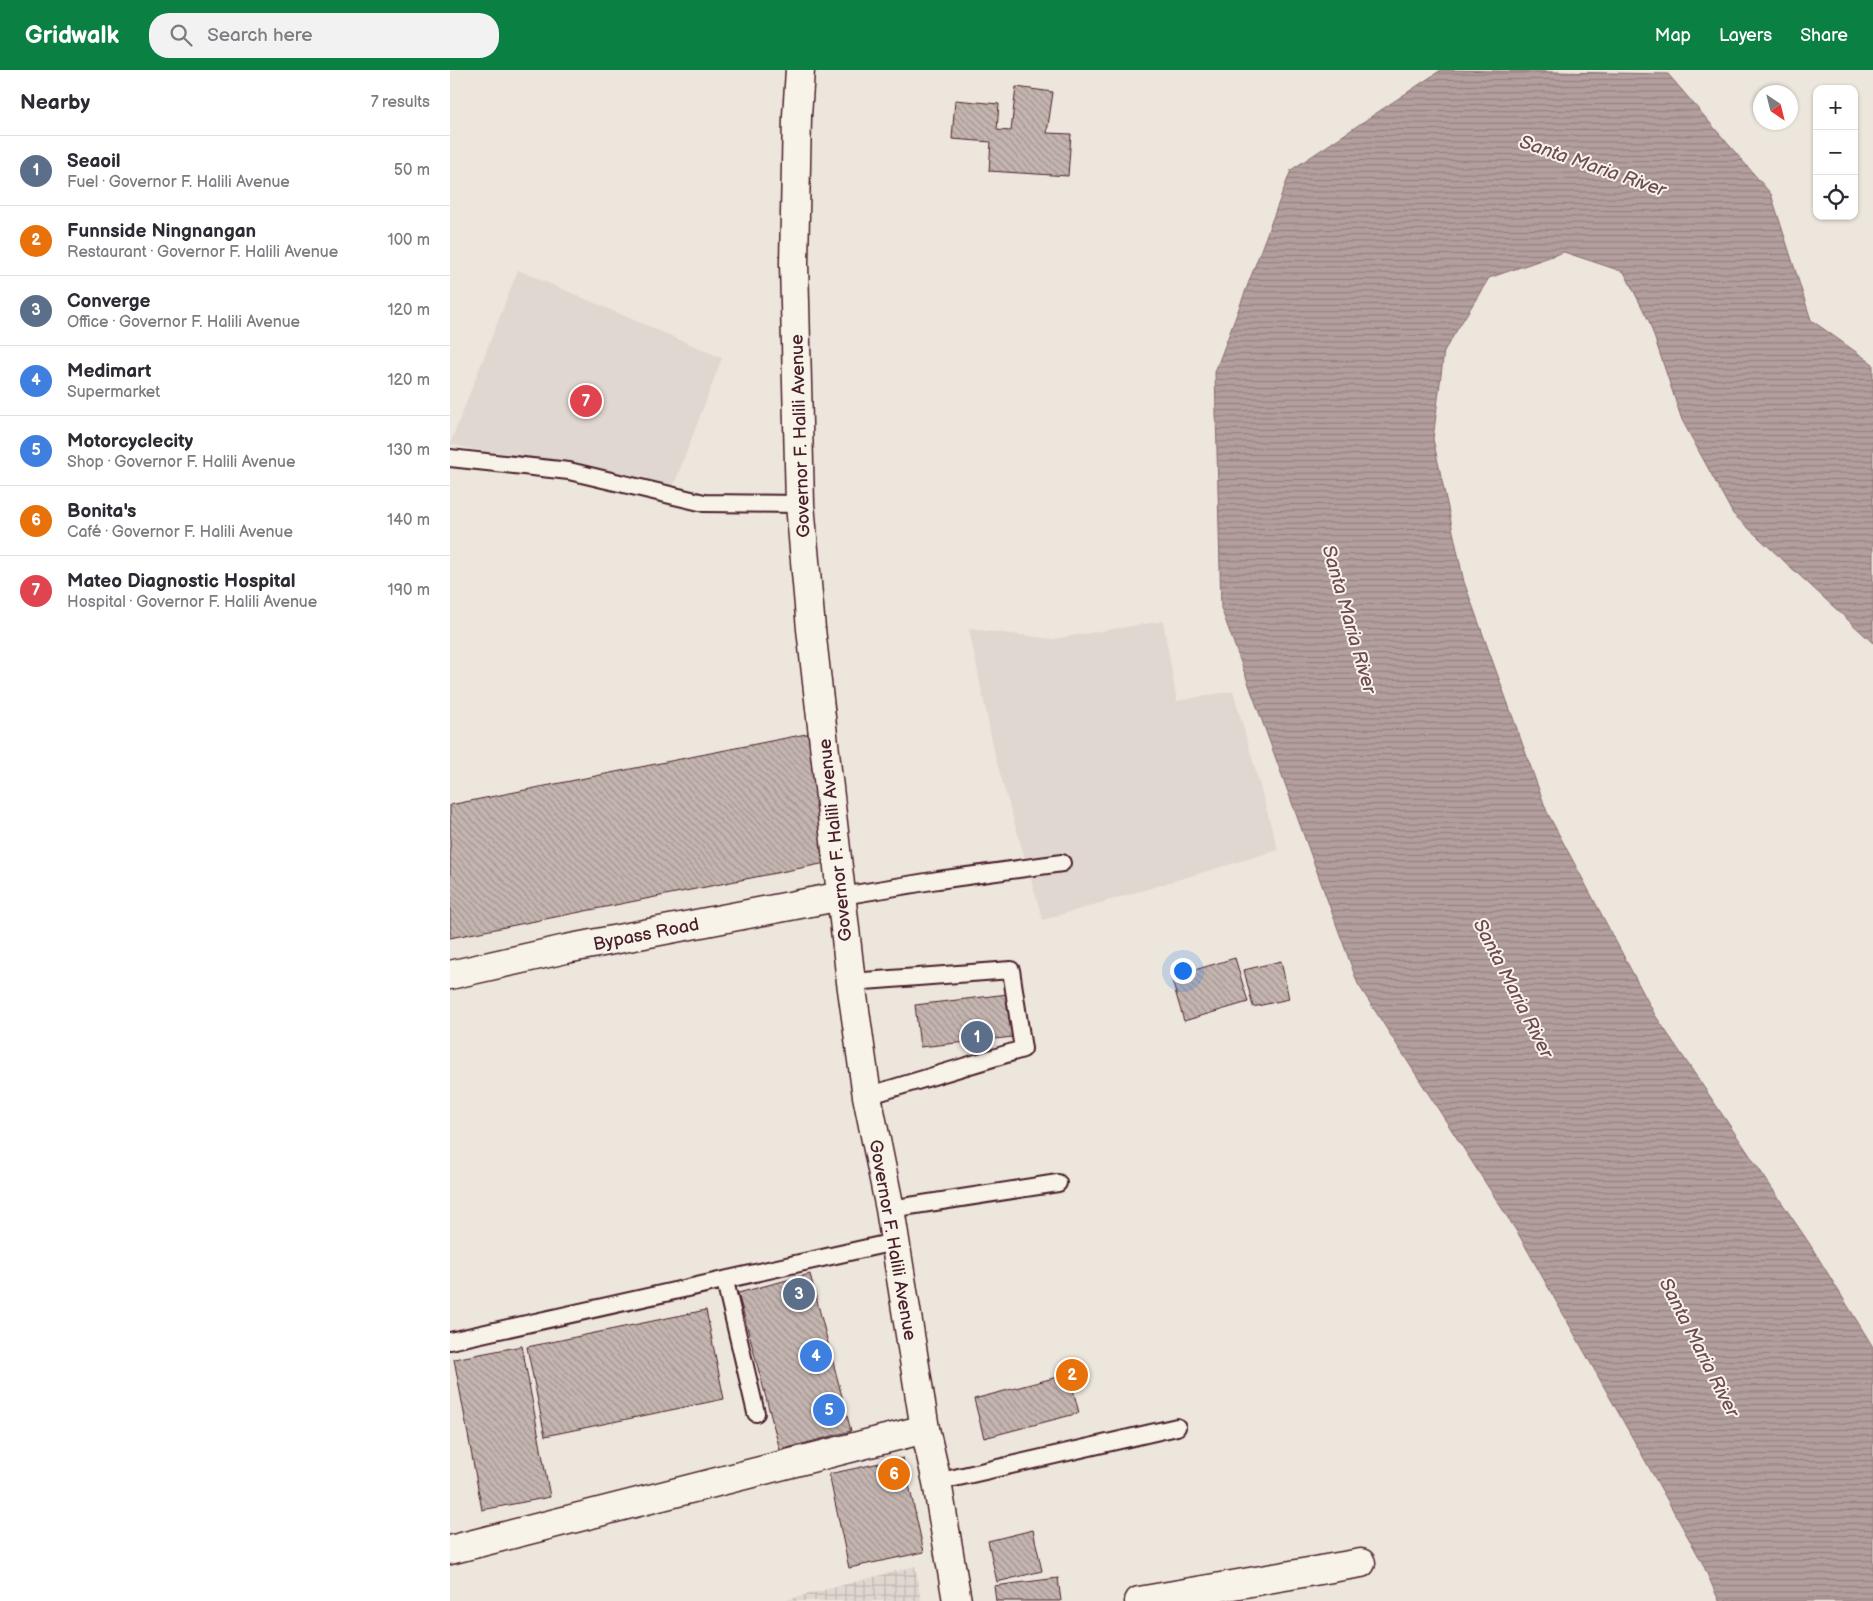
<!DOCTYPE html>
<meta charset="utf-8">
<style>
:root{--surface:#fff;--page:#f2f2f3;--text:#2b2b33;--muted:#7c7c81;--line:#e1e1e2;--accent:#0b8043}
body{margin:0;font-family:"Balsamiq Sans",sans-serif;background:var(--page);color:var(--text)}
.controls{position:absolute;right:15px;top:15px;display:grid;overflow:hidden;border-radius:10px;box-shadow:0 1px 4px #0004}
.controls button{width:45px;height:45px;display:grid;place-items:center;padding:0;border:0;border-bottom:1px solid var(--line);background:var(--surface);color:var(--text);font:25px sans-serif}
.compass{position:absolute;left:1303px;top:15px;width:45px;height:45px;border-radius:50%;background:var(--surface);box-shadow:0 1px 4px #0004;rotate:145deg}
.you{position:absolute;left:732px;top:900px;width:18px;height:18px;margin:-12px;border:4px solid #fff;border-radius:50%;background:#1a73e8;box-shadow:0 0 0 8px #1a73e833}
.badge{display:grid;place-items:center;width:32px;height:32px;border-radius:50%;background:var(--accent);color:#fff;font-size:16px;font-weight:700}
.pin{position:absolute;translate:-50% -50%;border:2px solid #fff;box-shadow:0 1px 5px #0006}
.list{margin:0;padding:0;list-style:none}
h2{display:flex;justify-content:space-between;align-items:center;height:65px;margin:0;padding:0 20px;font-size:21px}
h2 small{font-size:16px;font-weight:400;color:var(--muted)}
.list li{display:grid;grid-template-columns:32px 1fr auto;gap:15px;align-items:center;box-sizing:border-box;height:70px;padding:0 20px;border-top:1px solid var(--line)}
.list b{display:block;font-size:19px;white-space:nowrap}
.list p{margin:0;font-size:16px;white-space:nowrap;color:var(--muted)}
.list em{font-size:16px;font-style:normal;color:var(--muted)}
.icon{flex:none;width:28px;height:28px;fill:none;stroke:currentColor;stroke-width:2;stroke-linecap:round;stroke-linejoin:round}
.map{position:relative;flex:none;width:1423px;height:1531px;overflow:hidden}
header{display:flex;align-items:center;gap:30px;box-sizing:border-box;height:70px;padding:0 25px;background:var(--accent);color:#fff}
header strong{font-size:24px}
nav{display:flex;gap:28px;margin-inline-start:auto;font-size:18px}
.search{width:350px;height:45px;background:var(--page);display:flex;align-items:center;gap:12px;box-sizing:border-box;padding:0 18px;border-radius:20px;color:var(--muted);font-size:19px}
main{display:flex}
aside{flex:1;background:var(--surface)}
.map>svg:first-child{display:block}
</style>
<header>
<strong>Gridwalk</strong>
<div class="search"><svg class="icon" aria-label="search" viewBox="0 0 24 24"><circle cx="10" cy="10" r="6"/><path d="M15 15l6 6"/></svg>Search here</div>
<nav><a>Map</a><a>Layers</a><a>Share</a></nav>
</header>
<main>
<aside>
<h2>Nearby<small>7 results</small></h2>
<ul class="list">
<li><span class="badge" style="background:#5c6f8a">1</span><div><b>Seaoil</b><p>Fuel · Governor F. Halili Avenue</p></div><em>50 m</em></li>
<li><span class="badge" style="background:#e8710a">2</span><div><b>Funnside Ningnangan</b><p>Restaurant · Governor F. Halili Avenue</p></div><em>100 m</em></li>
<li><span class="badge" style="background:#5c6f8a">3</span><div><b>Converge</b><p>Office · Governor F. Halili Avenue</p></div><em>120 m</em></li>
<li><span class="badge" style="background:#3f7fe0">4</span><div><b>Medimart</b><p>Supermarket</p></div><em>120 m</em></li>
<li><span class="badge" style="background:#3f7fe0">5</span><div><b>Motorcyclecity</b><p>Shop · Governor F. Halili Avenue</p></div><em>130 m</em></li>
<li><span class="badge" style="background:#e8710a">6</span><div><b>Bonita's</b><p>Café · Governor F. Halili Avenue</p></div><em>140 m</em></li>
<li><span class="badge" style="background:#e0444e">7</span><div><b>Mateo Diagnostic Hospital</b><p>Hospital · Governor F. Halili Avenue</p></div><em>190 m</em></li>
</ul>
</aside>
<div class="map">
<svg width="1423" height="1531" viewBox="0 0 1423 1531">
<defs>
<pattern id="industrial-grid" width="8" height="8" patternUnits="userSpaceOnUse" patternTransform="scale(1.25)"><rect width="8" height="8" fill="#e0d7d0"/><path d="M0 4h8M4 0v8" fill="none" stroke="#c2b8b3"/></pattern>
<pattern id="water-rules" width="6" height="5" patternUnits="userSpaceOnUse" patternTransform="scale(1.25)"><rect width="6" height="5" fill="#b39f9d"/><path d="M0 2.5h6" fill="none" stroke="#948180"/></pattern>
<pattern id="building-back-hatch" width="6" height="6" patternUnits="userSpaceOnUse" patternTransform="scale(1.25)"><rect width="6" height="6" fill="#c4b5b0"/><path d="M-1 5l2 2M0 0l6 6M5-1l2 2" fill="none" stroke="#a1938f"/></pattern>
</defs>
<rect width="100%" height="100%" fill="#ece6dd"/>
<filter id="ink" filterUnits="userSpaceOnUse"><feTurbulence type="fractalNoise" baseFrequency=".02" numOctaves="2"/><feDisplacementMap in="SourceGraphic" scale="10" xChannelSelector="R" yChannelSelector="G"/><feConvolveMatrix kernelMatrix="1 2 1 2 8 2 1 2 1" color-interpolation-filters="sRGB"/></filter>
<g filter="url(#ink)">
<path fill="#e0d7d0" d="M68,200L272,288L221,423L0,374Z
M713,551L727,631L783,621L828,780L593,850L546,690L519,559L603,569Z"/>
<path fill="url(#industrial-grid)" d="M465,1496L471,1531H333Z"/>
<path fill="url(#water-rules)" stroke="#896c6f" d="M991,0L1218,4L1321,124L1361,250L1423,294V573L1283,444L1232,350L1199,251L1174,202L1114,182L1039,208L994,281L983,369L1014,512L1097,742L1205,945L1359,1173L1423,1277V1531H1269L1252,1492L1069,1165L908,914L771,538L765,302L841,100Z"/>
<path fill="url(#building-back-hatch)" stroke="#4a1f2b" d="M566,17L603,22L597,63L621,64L618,106L539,101L541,72L502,69L505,30L549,34L547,60L561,61Z
M361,663L386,791L0,868V735Z
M785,888L798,932L734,951L721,907Z
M831,891L839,929L803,937L794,900Z
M558,924L563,967L470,977L465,935Z
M360,1204L401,1361L330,1380L288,1223Z
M256,1240L274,1329L95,1366L77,1277Z
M72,1276L100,1427L32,1440L4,1289Z
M619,1304L629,1343L534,1368L524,1329Z
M453,1388L474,1482L399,1498L379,1404Z
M583,1460L592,1501L547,1512L538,1471Z
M608,1508L611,1531H546L544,1516Z"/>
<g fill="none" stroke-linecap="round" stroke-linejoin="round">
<defs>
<path id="lane" d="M0,388L119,401L254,433L350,434
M392,826L488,810L612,793
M401,912L561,900L573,979L417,1026
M440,1139L608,1113
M275,1211L306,1343
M0,1271L444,1172
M487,1412L727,1357"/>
<path id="street" d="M0,1480L475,1359
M689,1531L911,1493"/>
<path id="primary" d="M350,0L347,46L344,193L350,434L361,559L401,912L417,1026L440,1139L475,1359L487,1412L507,1531
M0,905L116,879L392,826"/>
</defs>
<use href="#lane" stroke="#4a1f2b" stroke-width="20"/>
<use href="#street" stroke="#4a1f2b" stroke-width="31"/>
<use href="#primary" stroke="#4a1f2b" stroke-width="31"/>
<use href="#lane" stroke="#f7f3e8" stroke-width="16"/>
<use href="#street" stroke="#f7f3e8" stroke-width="28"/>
<use href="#primary" stroke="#f7f3e8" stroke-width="28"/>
</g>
</g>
<g text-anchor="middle" stroke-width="4" stroke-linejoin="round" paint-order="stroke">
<g font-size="18" fill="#4a1f2b" stroke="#f7f3e8">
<text transform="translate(350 366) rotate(-92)" y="6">Governor F. Halili Avenue</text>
<text transform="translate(385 770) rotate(-96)" y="6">Governor F. Halili Avenue</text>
<text transform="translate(196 864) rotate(-11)" y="6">Bypass Road</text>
<text transform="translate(443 1170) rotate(80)" y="6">Governor F. Halili Avenue</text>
</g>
<g font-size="19" font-style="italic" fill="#6f4c53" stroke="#f7f3e8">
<text transform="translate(1143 95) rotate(19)" y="7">Santa Maria River</text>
<text transform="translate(900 549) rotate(74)" y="7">Santa Maria River</text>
<text transform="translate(1064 918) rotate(63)" y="7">Santa Maria River</text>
<text transform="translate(1250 1277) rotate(63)" y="7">Santa Maria River</text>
</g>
</g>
</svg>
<div class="controls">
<button>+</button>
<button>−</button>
<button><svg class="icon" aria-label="locate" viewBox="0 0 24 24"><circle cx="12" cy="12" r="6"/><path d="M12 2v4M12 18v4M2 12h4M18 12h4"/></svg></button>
</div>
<svg class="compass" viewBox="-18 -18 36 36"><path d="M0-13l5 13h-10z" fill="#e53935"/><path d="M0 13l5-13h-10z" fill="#7c7c81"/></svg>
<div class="you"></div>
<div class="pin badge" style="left:527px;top:967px;background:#5c6f8a">1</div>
<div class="pin badge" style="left:622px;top:1305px;background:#e8710a">2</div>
<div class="pin badge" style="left:349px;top:1224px;background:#5c6f8a">3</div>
<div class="pin badge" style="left:366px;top:1286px;background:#3f7fe0">4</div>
<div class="pin badge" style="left:379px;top:1340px;background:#3f7fe0">5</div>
<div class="pin badge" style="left:444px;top:1404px;background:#e8710a">6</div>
<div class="pin badge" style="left:136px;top:331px;background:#e0444e">7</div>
</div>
</main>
